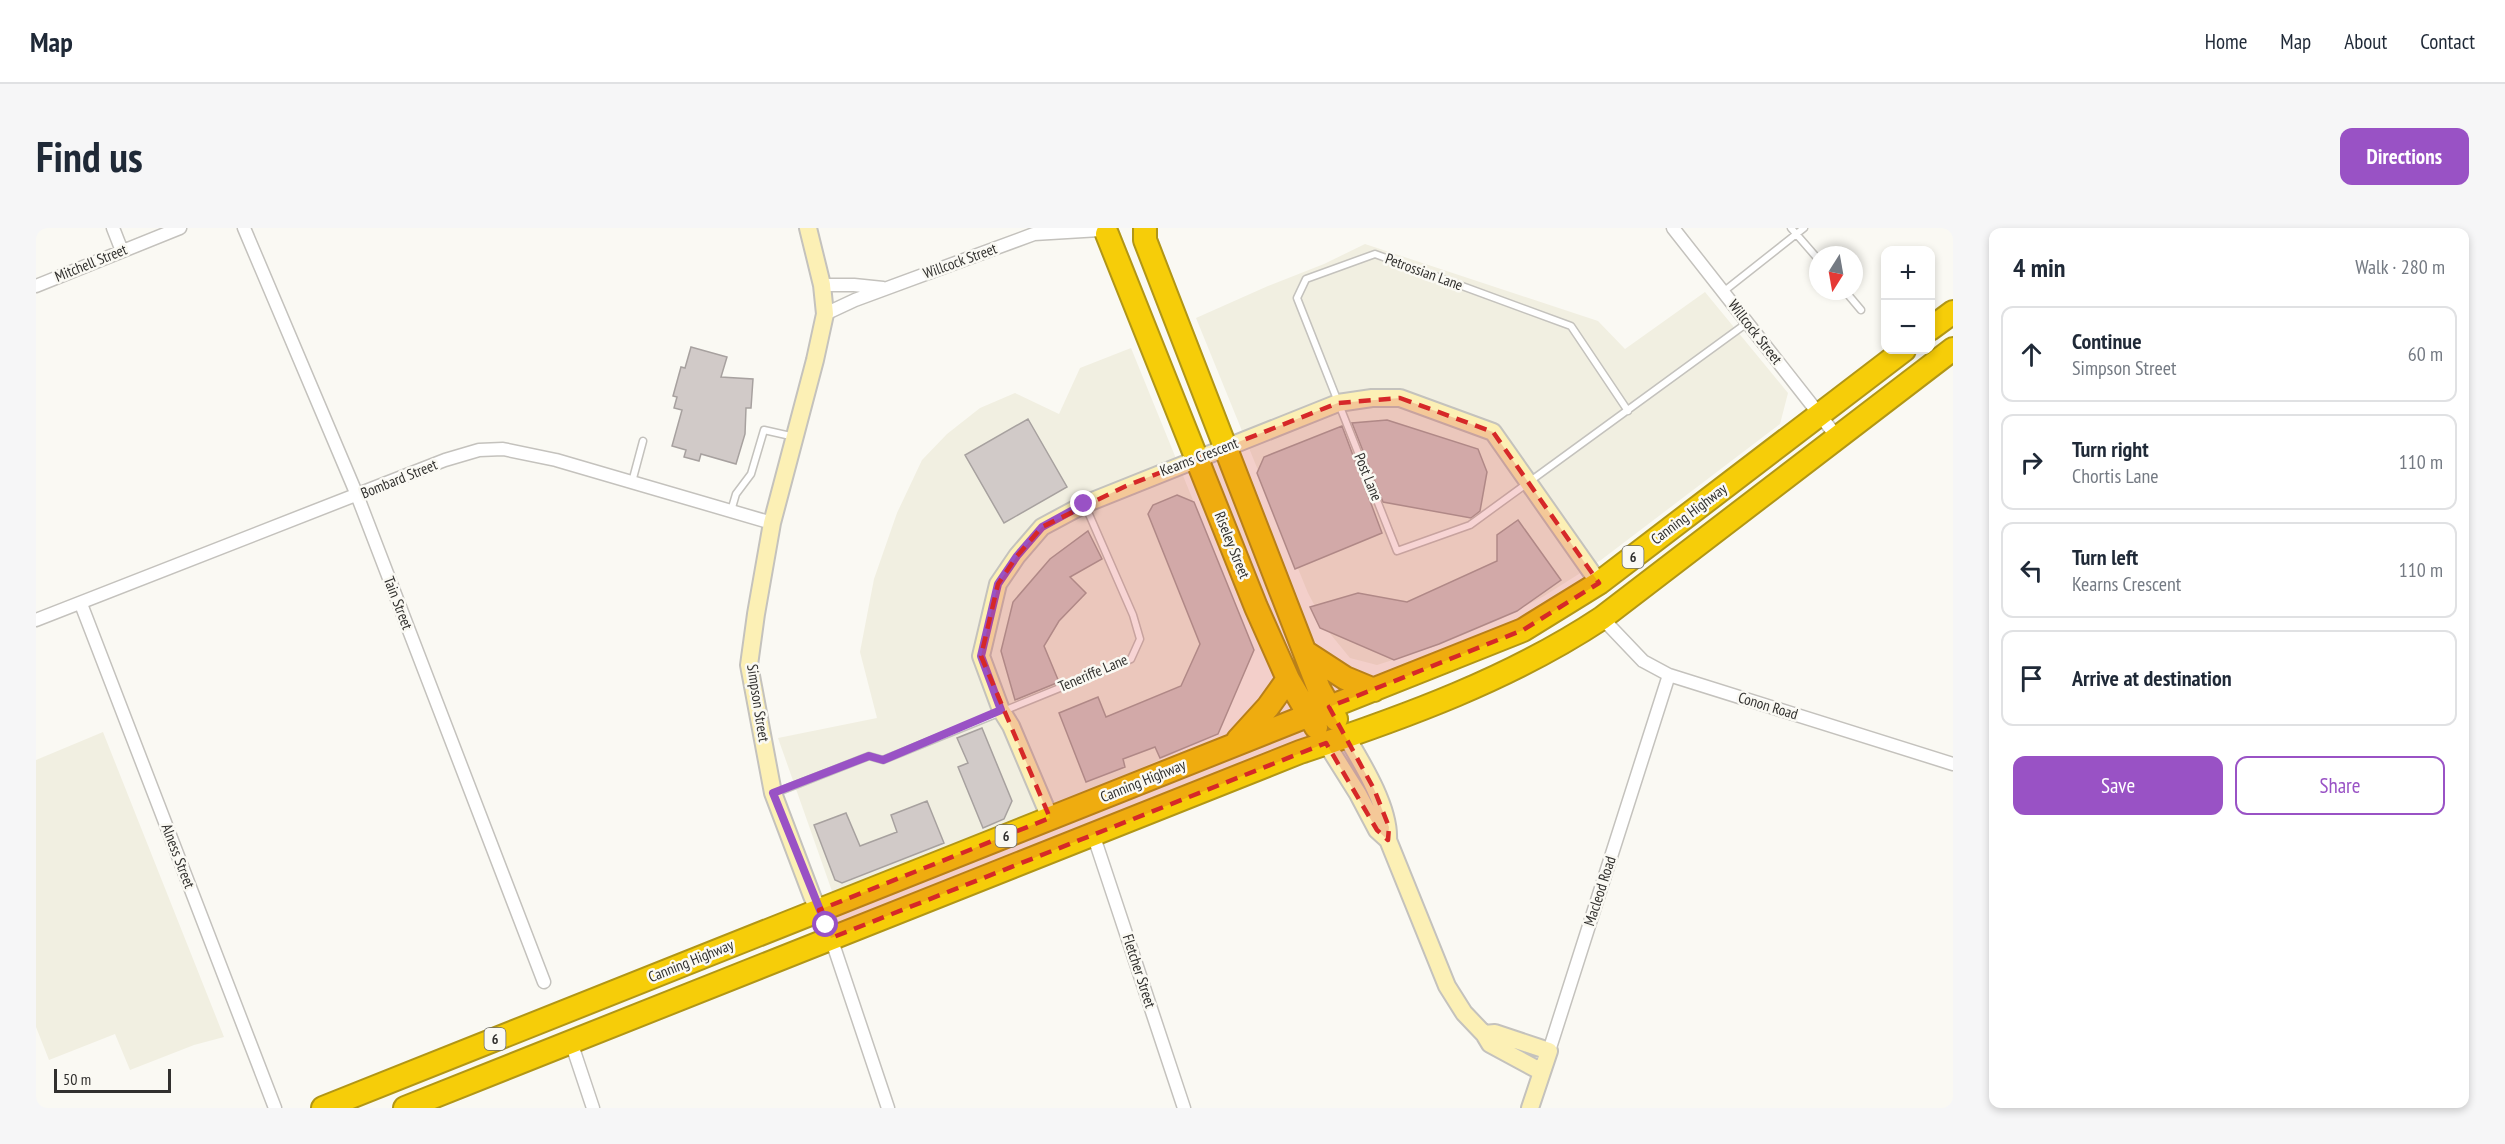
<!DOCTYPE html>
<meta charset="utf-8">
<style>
:root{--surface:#fff;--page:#f6f6f7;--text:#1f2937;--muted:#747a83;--line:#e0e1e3;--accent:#9952c5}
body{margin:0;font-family:"PT Sans Narrow",sans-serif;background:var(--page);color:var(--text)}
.controls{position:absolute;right:18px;top:18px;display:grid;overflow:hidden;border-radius:12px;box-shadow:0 3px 9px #0003}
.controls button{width:54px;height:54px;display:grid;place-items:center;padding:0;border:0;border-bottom:2px solid var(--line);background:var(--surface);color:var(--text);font:30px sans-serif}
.compass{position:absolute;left:1773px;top:18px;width:54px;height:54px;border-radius:50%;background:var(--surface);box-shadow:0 3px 9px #0003;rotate:191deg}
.scale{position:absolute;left:18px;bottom:15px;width:117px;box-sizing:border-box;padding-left:6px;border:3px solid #31302e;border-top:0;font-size:16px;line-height:21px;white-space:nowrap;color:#31302e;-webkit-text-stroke:4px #faf9f3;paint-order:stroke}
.stop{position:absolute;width:18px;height:18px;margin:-14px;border:4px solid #9952c5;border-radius:50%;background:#fff}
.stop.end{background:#9952c5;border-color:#fff;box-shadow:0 2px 6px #0008}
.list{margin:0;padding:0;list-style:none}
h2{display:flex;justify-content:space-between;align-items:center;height:78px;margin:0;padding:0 24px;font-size:26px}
h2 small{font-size:20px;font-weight:400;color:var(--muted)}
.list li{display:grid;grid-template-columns:39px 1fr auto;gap:18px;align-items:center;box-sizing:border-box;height:96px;margin:0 12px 12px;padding:0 12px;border:2px solid var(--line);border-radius:12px}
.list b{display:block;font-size:22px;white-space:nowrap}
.list p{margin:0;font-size:20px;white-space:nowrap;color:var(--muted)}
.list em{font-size:20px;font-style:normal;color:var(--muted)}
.actions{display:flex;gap:12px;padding:18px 24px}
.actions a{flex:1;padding:14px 0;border:2px solid var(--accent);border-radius:12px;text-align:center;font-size:21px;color:var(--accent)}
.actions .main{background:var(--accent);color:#fff}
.icon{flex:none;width:33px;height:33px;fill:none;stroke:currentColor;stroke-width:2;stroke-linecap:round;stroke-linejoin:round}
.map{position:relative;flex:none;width:1917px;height:880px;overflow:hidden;border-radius:12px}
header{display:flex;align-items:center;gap:36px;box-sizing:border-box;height:84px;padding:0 30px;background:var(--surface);border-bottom:2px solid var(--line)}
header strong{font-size:28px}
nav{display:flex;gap:33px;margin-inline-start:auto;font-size:21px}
.intro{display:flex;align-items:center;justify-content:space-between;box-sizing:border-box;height:144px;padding:0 36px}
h1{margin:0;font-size:42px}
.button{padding:15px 27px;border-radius:12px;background:var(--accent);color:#fff;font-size:21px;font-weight:700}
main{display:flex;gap:36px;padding:0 36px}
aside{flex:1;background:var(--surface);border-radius:12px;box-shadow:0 3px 9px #0003}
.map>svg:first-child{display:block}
</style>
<header>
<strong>Map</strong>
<nav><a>Home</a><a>Map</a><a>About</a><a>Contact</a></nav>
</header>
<div class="intro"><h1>Find us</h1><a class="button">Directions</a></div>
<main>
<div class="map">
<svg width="1917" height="880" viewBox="0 0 1917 880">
<rect width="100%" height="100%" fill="#faf9f3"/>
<path fill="#f1efe1" d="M1329,16L1562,93L1589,121L1669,64L1752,165L1744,196L1565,332L1508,368L1465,391L1403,417L1341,437L1314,430L1292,403L1272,365L1160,90L1232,58L1288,36Z
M1095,120L1218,422L1182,506L980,595L797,666L742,510L841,490L824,424L838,351L861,285L886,232L911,206L944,180L979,165L1023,186L1044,140Z
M67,504L188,809L158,817L94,842L79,806L13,832L0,799V532Z"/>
<path fill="#d1cac8" stroke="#a7a19f" stroke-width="1.5" d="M655,119L691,129L685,149L717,151L715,180H710L709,206L700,236L665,226L663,233L648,229L650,222L636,218L646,182L638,180L641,169L637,168L645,139L649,140Z
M992,191L1031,259L968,295L929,227Z
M1351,192L1442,221L1451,244L1444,283L1435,290L1347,274L1316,195Z
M1306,198L1346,305L1259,341L1221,245L1228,229Z
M1141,267L1158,274L1218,422L1182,506L1124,530L1119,519L1087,531L1089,539L1050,554L1023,485L1062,469L1070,489L1145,458L1164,416L1112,286L1117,277Z
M1482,292L1525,352L1481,383L1403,416L1358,432L1284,400L1274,379L1322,365L1371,374L1461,333V307Z
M1052,303L1066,331L1034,349L1050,365L1023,393L1008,418L1023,454L979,472L965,423L977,374L1014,331Z
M946,500L976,573L968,591L947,600L922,539L932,535L921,510Z
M891,573L908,615L806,655L799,652L778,597L810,585L824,618L861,604L855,587Z"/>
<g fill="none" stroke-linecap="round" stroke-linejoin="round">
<defs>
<path id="lane" d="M1755,0L1782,31
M1809,63L1825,82
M1687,64L1768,0
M1592,183L1535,98L1339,26L1270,51L1261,70L1361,323L1434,297L1711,95
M596,254L607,213
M695,283L700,266L715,246L728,202L759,209
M739,565L833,528L847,532L1095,431L1104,411L1097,387L1049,277"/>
<path id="street" d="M77,0L86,23
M208,0L321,267L508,754
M1637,0L1801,209
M786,57H818L847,60
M0,58L144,0
M789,86L819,72L998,6L1064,2
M45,376L239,880
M1566,390L1607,433L1633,447L1917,536
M0,392L409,232L443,222L467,221L520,232L736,295
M1057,606L1148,880
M795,710L852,880
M535,814L557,880
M1513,823L1633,447"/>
<path id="secondary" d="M772,0L786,57L789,86L779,132L736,295L720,386L713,437L737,565L776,668L795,710
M1310,508C1326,535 1354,580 1352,612L1411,758L1428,785L1448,806L1454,816L1506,844
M1290,515L1322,566L1341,602L1352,612
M1014,590L975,498L965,482L945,428L962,356L981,328L1006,299L1049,276L1302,175L1336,170H1364L1457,204L1563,355
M1448,806L1459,805L1513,823L1494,880"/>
<path id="highway" d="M1109,0V12L1283,461L1300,491
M1071,6L1220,379L1252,451L1280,499
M1894,101L1917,84
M1269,424L1309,450L1338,462
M1202,512L1232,479L1252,451
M287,880L1487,402L1563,355L1868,122
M369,880L1264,524C1369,489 1474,451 1566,390L1917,121"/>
</defs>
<use href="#lane" stroke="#c4c2bd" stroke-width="9"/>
<use href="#street" stroke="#c4c2bd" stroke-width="15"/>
<use href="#secondary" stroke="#c4c2bd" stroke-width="20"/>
<use href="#highway" stroke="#b19616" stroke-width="26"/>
<use href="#lane" stroke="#fff" stroke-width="6"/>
<use href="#street" stroke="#fff" stroke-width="12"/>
<use href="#secondary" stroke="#fcf0b5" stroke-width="16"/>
<use href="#highway" stroke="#f6cd09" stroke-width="22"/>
</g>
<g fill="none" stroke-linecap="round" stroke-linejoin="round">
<path stroke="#9952c5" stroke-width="8" d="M790,697L737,565L833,528L847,532L965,482L945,428L962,356L981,328L1006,299L1048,276"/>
</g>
<path fill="#d62828" fill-opacity="0.2" stroke="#d62828" stroke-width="4.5" stroke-dasharray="12 8" stroke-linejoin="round" d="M1364,170L1457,204L1563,355L1487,402L1293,479L1338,561L1353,599L1352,612L1341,602L1290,515L795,710L783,682L1014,590L945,428L962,356L981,328L1006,299L1090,258L1302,175Z"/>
<g text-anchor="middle" stroke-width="5" stroke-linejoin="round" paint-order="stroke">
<g fill="#faf9f3" stroke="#6d6c69" stroke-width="1.5">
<rect x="1586.5" y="318" width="21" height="22" rx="4.5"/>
<rect x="959.5" y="597" width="21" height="22" rx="4.5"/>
<rect x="448.5" y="800" width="21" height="22" rx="4.5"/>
</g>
<g font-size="14" font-weight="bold" fill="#31302e">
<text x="1597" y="334">6</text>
<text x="970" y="613">6</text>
<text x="459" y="816">6</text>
</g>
<g font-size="15" fill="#31302e" stroke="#faf9f3">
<text transform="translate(924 33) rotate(-20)" y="5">Willcock Street</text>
<text transform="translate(55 35) rotate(-22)" y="5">Mitchell Street</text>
<text transform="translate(1388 44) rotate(20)" y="5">Petrossian Lane</text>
<text transform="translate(1719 104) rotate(52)" y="5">Willcock Street</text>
<text transform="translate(1163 229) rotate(-21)" y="5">Kearns Crescent</text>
<text transform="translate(1332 249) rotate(68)" y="5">Post Lane</text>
<text transform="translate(363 251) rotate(-22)" y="5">Bombard Street</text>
<text transform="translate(1653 286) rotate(-37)" y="5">Canning Highway</text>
<text transform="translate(1196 317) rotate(68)" y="5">Riseley Street</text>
<text transform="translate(362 375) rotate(69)" y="5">Tain Street</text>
<text transform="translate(1057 445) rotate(-23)" y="5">Teneriffe Lane</text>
<text transform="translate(722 475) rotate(81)" y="5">Simpson Street</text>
<text transform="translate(1732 478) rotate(17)" y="5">Conon Road</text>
<text transform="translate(1107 553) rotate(-22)" y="5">Canning Highway</text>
<text transform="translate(142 628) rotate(69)" y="5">Alness Street</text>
<text transform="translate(1564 663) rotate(-72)" y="5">Macleod Road</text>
<text transform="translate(655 733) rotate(-22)" y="5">Canning Highway</text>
<text transform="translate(1103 743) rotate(72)" y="5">Fletcher Street</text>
</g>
</g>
</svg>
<div class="controls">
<button>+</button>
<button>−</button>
</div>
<svg class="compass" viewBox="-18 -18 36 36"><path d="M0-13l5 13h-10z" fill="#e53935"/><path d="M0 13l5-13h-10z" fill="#747a83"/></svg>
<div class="scale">50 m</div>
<div class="stop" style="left:790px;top:697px"></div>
<div class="stop end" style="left:1048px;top:276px"></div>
</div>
<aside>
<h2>4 min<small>Walk · 280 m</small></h2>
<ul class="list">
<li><svg class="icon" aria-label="ahead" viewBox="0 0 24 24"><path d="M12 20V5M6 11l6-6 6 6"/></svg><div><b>Continue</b><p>Simpson Street</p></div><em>60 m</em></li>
<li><svg class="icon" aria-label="right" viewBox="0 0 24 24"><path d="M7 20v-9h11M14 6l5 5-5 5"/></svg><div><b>Turn right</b><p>Chortis Lane</p></div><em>110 m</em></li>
<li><svg class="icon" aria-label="left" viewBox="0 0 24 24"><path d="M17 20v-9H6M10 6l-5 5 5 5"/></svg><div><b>Turn left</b><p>Kearns Crescent</p></div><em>110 m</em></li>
<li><svg class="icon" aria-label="arrive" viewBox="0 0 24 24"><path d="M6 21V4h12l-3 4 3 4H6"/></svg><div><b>Arrive at destination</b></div></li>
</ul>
<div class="actions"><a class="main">Save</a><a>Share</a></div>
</aside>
</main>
